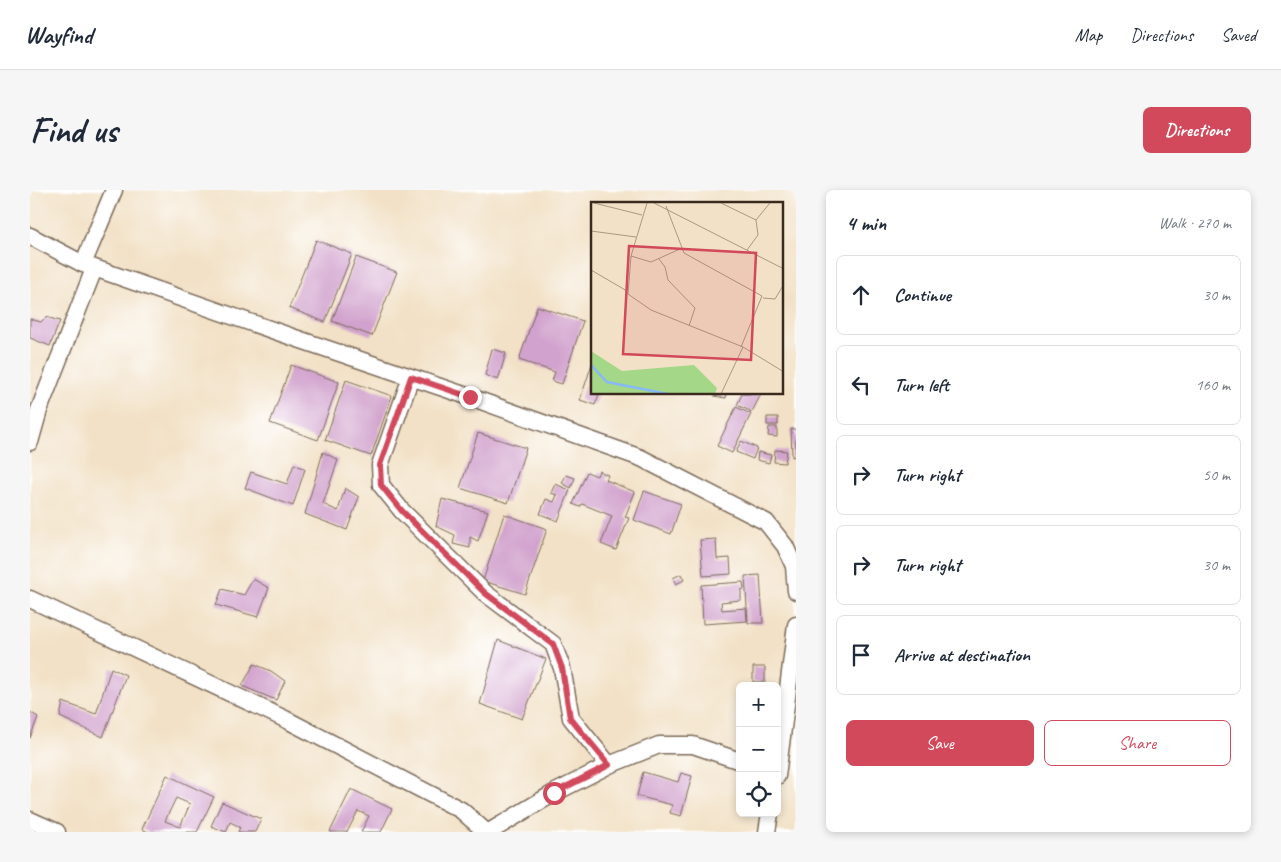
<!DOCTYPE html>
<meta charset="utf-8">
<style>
:root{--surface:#fff;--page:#f6f6f7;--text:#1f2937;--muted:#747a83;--line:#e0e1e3;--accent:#d1495b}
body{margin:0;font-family:Caveat,sans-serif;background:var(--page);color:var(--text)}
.controls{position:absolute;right:15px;bottom:15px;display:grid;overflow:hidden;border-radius:8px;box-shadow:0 2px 8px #0003}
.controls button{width:45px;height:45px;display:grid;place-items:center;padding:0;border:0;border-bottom:1px solid var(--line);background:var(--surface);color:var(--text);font:25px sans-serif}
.stop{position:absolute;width:15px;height:15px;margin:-11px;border:4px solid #d1495b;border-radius:50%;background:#fff}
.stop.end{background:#d1495b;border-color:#fff;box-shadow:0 1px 5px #0008}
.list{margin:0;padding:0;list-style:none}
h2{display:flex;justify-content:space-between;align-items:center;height:65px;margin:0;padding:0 20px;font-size:21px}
h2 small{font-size:16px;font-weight:400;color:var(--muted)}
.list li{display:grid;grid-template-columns:32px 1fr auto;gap:15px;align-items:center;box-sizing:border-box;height:80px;margin:0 10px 10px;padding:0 10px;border:1px solid var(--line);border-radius:8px}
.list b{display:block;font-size:19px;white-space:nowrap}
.list em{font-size:16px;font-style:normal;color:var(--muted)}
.actions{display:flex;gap:10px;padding:15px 20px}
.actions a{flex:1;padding:11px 0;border:1px solid var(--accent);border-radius:8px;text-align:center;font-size:18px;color:var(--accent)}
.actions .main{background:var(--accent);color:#fff}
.icon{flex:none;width:28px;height:28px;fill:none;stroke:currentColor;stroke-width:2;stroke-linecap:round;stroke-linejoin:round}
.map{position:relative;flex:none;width:766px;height:642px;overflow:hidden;border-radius:8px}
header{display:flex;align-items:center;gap:30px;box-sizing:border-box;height:70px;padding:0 25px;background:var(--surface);border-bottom:1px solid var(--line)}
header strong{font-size:24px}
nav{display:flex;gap:28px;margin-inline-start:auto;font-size:18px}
.intro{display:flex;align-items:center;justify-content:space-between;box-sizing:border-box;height:120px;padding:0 30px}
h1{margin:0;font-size:35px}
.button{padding:12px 22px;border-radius:8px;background:var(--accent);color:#fff;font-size:18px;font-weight:700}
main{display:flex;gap:30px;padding:0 30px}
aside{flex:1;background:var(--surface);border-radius:8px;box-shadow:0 2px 8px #0003}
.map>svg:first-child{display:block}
</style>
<header>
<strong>Wayfind</strong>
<nav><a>Map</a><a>Directions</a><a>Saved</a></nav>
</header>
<div class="intro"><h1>Find us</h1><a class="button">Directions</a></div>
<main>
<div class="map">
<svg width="766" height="642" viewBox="0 0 766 642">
<rect width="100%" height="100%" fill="#fff"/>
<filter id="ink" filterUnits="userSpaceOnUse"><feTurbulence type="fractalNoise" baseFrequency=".02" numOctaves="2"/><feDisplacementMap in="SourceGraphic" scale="10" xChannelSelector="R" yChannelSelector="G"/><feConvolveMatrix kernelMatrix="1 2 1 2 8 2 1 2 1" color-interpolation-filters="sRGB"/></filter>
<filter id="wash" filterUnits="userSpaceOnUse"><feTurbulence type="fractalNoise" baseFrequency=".0096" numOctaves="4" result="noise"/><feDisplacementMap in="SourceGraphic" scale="20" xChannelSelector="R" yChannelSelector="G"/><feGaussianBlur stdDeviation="1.12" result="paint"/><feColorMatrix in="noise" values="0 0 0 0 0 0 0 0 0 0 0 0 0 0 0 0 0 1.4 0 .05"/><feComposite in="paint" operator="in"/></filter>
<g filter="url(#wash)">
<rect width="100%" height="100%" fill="#f2e1c6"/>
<g id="blocks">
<path fill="#d1a2cd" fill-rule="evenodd" d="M286,50L322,64L295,132L259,118Z
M326,67L367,82L342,146L302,131Z
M507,116L553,131L532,194L522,191L525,182L489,170Z
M16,127L30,131L20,156L0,148V129L11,132Z
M462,159L476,163L468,190L455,185Z
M562,174V204H569L565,215L550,210Z
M261,175L309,192L288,250L240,233Z
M316,190L362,206L341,266L295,250Z
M685,204H697L696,208L684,206Z
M712,204H731L722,222L707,215Z
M706,217L721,224L702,263L687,256Z
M737,227H748V235H737Z
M739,237H747V247L738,246Z
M761,239H766V266L762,267Z
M448,243L496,258L478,313L430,298Z
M711,251L727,258L723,269L706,262Z
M745,260L757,261L755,273L744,272Z
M293,262L308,270L293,314L308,321L315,298L329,307L317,340L275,324Z
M728,262L741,265L739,273L727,270Z
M264,274L275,279L263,316L215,298L221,282L257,294Z
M569,281L578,285L576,290L605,302L595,327L599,328L586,360L571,354L582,326L552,314L550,317L543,314L557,282L567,286Z
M536,285L545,288L541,298L532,293Z
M525,294L540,300L528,331L510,324L516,309L524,312L527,305L521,303Z
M614,301L651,314L641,344L604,330Z
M412,309L458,321L448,351L440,347V358L423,354L425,345L406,336Z
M474,324L517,339L495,404L453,391Z
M686,349L687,369L700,368L701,384L673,386L670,350Z
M651,384L654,390L646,394L643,388Z
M730,385L733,433H718L715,386Z
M223,389L239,398L228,427L186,415L192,399L214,405Z
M713,392L714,399L711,400V410L691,412L692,420L716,418L717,431L673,434L671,395Z
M468,450L516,469L492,529L450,514Z
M224,474L241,481L255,491L246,510L212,496Z
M723,477H735V492H723Z
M81,478L96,485L73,547L30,527L33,512L66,524Z
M0,522L8,527L0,548Z
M613,582L648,592L651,583L662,586L651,626L640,623L642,615L607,606Z
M137,585L184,607L167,642H118L112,639ZM146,608L160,614L150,637L135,631Z
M321,599L362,619L351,642H331L339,626L328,621L317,642H300Z
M192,612L231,629L225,642H208L210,637L200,632L196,642L181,636Z"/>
</g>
</g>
<g filter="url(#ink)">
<use href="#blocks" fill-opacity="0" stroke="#7b6a59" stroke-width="1"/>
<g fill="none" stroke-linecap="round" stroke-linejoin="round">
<defs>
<path id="minor" d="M84,0L53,74L265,148L440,207L611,268L736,332L755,356L764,376L766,401
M0,46L53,74
M381,187L350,275L351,295L372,321L455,403L523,454L532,478L541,528L579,575
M0,252L9,220L64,79
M0,409L255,529L431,620L456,642
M747,586L766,435
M0,630L27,642
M459,642L524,603L579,575L629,555H663L710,571
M737,642L740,623"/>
</defs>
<use href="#minor" stroke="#7b6a59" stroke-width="19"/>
<use href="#minor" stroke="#fff" stroke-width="16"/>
</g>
</g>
<g fill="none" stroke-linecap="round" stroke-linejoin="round" filter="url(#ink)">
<path stroke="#d1495b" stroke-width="6" d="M440,207L381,187L350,275L351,295L372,321L455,403L523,454L532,478L540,528L579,575L524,603"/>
</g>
<g transform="translate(561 12)">
<rect width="192" height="192" fill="#f2e1c6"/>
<path d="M0,149L31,169L103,163L126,186L124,192H0Z" fill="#a4d787"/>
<path fill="none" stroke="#87b9f4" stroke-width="2.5" d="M0,163L16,180L77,192"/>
<path fill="none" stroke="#a99883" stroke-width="1" d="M3,1L51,13M56,1L40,54L37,92L60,108L152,145L130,192M63,1L193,67M130,1L165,18L167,33L156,48M75,4L93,51L171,94L150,145M165,18L179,1M0,29L45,35M40,54L60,60L89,47M68,57L74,65L77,78L104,106L98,124M0,68L36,89M172,96L184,97L193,82M152,145L193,170"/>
<path fill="#d1495b" fill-opacity="0.15" stroke="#d1495b" stroke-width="2.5" d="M38,44L165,51L160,158L32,152Z"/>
<rect width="192" height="192" fill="none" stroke="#3b2a1e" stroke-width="2.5"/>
</g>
</svg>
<div class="controls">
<button>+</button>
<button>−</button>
<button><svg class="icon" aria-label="locate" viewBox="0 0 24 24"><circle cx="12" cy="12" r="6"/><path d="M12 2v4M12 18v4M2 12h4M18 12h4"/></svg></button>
</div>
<div class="stop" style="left:524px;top:603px"></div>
<div class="stop end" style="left:440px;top:207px"></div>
</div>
<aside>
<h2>4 min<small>Walk · 270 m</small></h2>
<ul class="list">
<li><svg class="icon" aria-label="ahead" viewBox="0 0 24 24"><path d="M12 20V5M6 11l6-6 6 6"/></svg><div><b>Continue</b></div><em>30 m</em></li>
<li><svg class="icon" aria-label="left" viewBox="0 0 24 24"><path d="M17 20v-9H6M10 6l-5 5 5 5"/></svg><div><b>Turn left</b></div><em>160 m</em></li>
<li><svg class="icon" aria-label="right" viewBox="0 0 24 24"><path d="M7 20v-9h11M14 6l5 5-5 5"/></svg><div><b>Turn right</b></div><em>50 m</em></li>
<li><svg class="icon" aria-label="right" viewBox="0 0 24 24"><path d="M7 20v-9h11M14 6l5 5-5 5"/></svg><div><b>Turn right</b></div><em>30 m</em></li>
<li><svg class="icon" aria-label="arrive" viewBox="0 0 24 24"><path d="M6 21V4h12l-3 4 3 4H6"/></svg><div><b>Arrive at destination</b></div></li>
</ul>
<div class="actions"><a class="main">Save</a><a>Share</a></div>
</aside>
</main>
